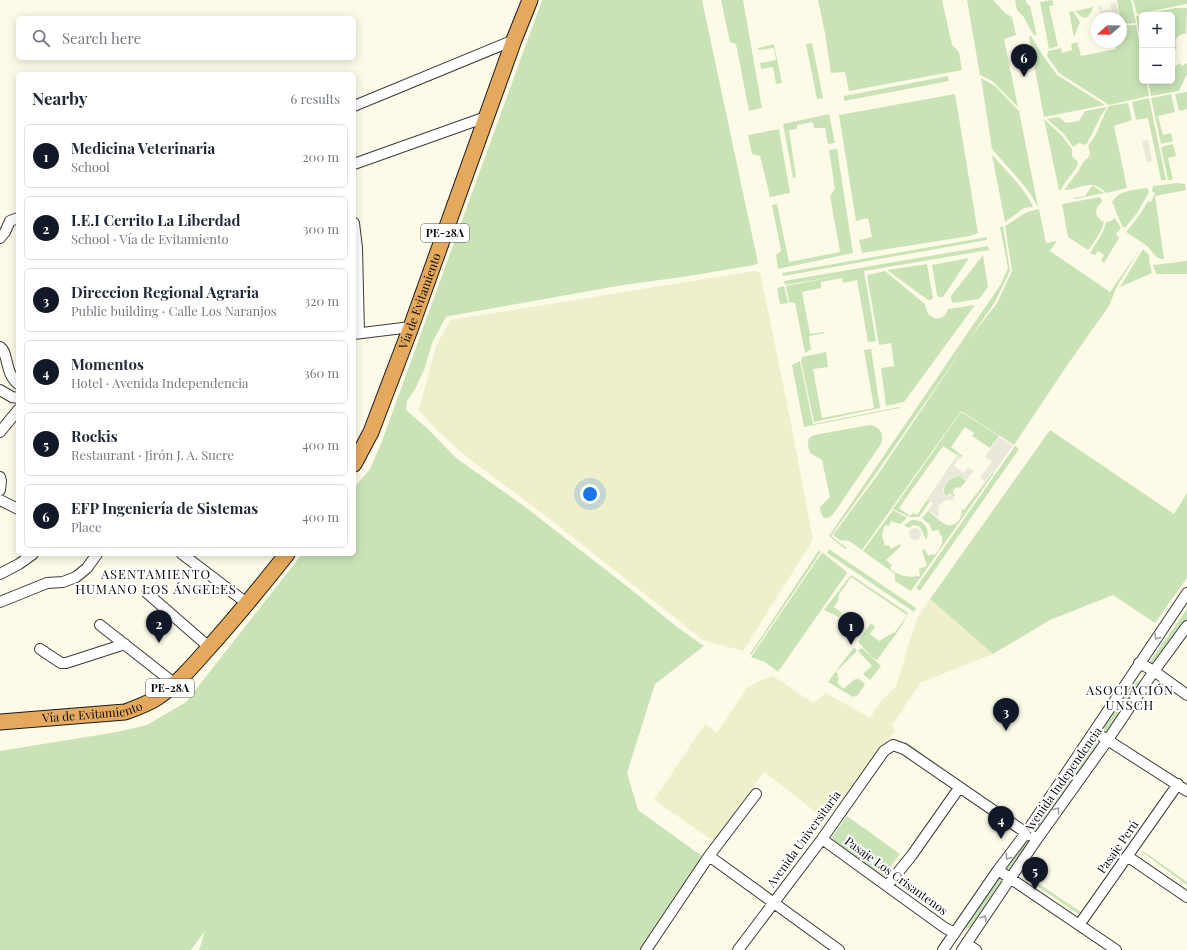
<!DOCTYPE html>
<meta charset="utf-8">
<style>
:root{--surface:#fff;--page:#f6f6f7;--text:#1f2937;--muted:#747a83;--line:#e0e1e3;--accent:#111827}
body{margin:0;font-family:"Playfair Display",serif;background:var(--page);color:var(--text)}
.controls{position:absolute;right:12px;top:12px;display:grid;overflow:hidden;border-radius:6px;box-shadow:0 2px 10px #0003}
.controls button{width:36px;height:36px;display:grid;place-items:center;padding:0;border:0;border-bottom:1px solid var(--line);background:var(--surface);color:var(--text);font:20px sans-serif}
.compass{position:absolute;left:1091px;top:12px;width:36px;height:36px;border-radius:50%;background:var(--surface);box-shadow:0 2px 10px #0003;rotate:250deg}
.you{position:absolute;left:590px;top:494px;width:14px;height:14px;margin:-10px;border:3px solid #fff;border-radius:50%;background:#1a73e8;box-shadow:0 0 0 6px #1a73e833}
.badge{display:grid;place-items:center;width:26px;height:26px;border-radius:50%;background:var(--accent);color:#fff;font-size:13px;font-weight:700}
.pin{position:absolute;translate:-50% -33px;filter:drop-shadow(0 1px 2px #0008)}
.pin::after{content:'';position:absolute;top:21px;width:14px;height:12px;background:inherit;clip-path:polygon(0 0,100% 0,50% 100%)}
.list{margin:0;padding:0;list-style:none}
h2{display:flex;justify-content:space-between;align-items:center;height:52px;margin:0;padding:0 16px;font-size:17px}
h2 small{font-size:13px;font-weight:400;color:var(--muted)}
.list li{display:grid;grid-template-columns:26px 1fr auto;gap:12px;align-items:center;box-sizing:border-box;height:64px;margin:0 8px 8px;padding:0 8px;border:1px solid var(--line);border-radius:6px}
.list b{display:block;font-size:15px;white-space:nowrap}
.list p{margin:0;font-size:13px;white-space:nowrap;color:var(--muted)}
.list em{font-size:13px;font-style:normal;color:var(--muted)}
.icon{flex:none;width:22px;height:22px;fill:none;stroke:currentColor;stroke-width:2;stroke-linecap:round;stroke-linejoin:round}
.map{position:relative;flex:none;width:1187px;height:950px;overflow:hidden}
.search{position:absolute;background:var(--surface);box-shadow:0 2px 10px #0003;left:16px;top:16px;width:340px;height:44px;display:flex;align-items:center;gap:10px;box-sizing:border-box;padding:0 14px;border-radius:6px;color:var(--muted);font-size:15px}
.panel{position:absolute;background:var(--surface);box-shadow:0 2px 10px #0003;left:16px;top:72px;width:340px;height:484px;border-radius:6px}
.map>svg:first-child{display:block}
</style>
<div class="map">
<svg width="1187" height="950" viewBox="0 0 1187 950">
<rect width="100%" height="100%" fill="#fdfbe8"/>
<path fill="#efefcb" d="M754,271L760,272L791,423L813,540L743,651L703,640L538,510L471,460L455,447L432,425L419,410L436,346L450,320Z
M930,599L993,654L920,683L892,725L895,731L826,820L764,772L715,842L654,800L705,724L717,733L747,688L761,680L773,676L813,703L826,693L870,718L881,701L896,686L917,618Z"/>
<path fill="#c9e3b6" d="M542,0H702L758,263L754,265L689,276L623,285L449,316L446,317L433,341L424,370L415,389L407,401L406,410L428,429L456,458L524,506L638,595L677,627L704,646L655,684L627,773L638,810L706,859L642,950H199L205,931L191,950H0V751L117,732L147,725L186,702L302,554H354V488L370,469L382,441Z
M721,0H743L762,108L749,111L736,44L730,42Z
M818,0H942L952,45L959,52L962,70L849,91L845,72L831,73L825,33Z
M967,0H993L1005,13L1012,17L1016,35L1004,39L1018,107L992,81L980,75Z
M1015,0H1026V3L1030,6L1037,36L1033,34L1023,16L1017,10Z
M1052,0L1054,5L1049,6L1058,46L1049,49L1040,2Z
M1117,0H1131L1136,23L1121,24V18H1120Z
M1133,0H1187V4L1137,14Z
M1093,7L1091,13L1086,18L1082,17L1075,11Z
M1175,8H1187L1186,34C1177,33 1173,41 1177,48L1172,53V15H1142V47L1136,16Z
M1073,11L1080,22L1074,37L1069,12Z
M1136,25L1142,56V81H1146L1149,96L1109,105L1059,73L1047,56L1048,51L1061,48L1062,53L1072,50L1071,44L1077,42L1081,56L1116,49L1114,42H1121V26Z
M1031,36L1042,54L1057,75L1105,105L1044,117L1029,37Z
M812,43L823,98L817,99L806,44Z
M774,44L782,83L776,84L773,67L761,69L760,63L776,60L774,48L758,50V48Z
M1180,63L1182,66L1187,63V74L1179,91L1151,96L1148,81H1172V64L1174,67Z
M948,76L949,81L844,101V96Z
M981,78L995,86L1019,111L1038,207L1030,193L1016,176L992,149Z
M1187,92V109L1179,111L1175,94Z
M955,94L978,233L970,236L862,253L859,240L872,237L868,218L856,221L839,115Z
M1171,94L1175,112L1158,116L1163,135L1171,133L1173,141L1161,144L1151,98Z
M1149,98L1166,180H1161L1148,118L1136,120L1132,102Z
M1128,103L1132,120L1114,126L1127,188L1106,193C1091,177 1081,190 1064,190L1079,170L1083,162L1089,157L1090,152L1088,146L1096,134L1105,113L1109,106Z
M1107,107C1098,118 1094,132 1086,145L1079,143L1073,147L1064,134L1047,119L1059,117L1066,123L1079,121L1085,111Z
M829,114L835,143L828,144L825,128H814L813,122L797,125V129L789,130L796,177L793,178L783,124Z
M1044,119L1062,136L1072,149V156L1078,162C1076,173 1065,179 1061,190H1059Z
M779,129L790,193L770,197L760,156L752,154L748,135Z
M1173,144L1176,156L1168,158L1173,180H1168L1161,147Z
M837,149L853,253L778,269L776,255L781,251L772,205L777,204L789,262L840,252L830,196L835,189L829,150Z
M992,155C1005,169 1026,190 1033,207L1024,208L1005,222Z
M1178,183L1185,184L1186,190L1155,196L1164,259C1155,260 1153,251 1147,246C1141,241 1133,237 1126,232L1141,213L1148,201L1151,202L1155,193L1152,191L1153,186Z
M1092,186L1095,187L1104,193L1075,199L1073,198L1085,196Z
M1147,188L1149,191L1148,194L1137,213L1125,228L1122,226C1121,222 1119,220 1118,216C1115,212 1116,208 1112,203C1117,190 1135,190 1147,188Z
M1100,197L1102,202C1093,208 1095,218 1104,222C1101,233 1095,241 1088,250L1068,237L1062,204Z
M1039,209L1046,243L1057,241L1050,251L1110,292L1140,249L1117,286L1109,306L1068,364L1014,445L961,411L862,550L849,541L840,540L833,535L879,473L970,338L997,303L1012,271L1005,226L1027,212Z
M1115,218L1121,228L1116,234L1119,238L1104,263L1101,260L1104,255L1098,251L1095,255L1090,253C1097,241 1103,235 1106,222L1111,221Z
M1003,226L1010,271L995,302L877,472L831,536L847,548L845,549L829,536L1001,284L1008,268L1000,227Z
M987,237V240L783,276L782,273Z
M988,246L989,250L864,271L876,341L868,342L857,280L843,283L842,278L821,282V288L802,292L810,334L824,332L825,333L809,336L811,349L805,353L795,303L789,302L786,286L838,276L785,285L784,281Z
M1143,249L1149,255L1150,266L1152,273L1120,287Z
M983,255L988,287L979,299L953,303L951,300V296Z
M969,258L943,297H939L937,295L932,265Z
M1187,261V274H1156L1153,265Z
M927,264L933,298L931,300H928L887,270Z
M885,271L925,304L928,314L934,318C941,320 946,316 948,309L975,305L904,402L886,406L881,368L894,366L891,343L879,345L867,275Z
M784,286L788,303L780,304L777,288Z
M871,349L880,408L814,422L801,361L802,357L826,352L828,367L813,369L822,418L874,408L864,350Z
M800,361L813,424L900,407V408L804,427L792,365Z
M961,412L999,436L990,448L972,436L974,433L965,427L951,447L963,456L962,457L958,454L957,455L943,446L899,508L910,516L913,513L917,515L927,500L930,501L919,517H909L893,509Z
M870,425C881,427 884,434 881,444L834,513C826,522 821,518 820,507L830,497L822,460L810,453C808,445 805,439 814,435Z
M1050,430L1174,514L1187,493V578L1155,623L1113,595L1050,620L993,654L930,599Z
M1015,446L1019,449L920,591L916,588Z
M993,472L994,473L911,591L895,581V574L863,551L893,510L907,518L900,524L891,521L889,526L885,525L882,535L885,546L889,545L891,549L900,544L901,546L886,560L892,565L890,569C899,576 908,578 920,576L919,569L927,566L922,550L924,549L929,556L932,554L934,555C940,550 943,543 942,536L940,535L939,530L932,531L930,525L922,518L928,511C933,514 938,520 943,523C954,530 963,519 962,509L964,510Z
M959,476L966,481L960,488L957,487L953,490V493L955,496L954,497L950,493L947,496L944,494C943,483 950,478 959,476Z
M912,520C924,519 931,529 926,540L920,527L914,525L908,528L904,525Z
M829,549L916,608L914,612L827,553Z
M819,550L821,552L751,655L750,654Z
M823,553L847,572V573L778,672L765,662L751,657L815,563L821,554Z
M851,575L908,613L901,627L877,660L872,657L858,642L871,623L875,627L870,634L879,641L896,631L907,615L851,577L839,595L838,601L834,607L842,613L839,617L824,610Z
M1187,609V619L1153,666L1149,663L1150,661Z
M847,615L849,616L846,621L857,629L853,634L840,624Z
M854,647L857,651L836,672L838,674L837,676L839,679L837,682L843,689L855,679L856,680L858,678L865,684L858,695L853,697L828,682Z
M862,648L881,666L870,680L863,674L872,666L858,651Z
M1138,681L1141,683L1108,731L1105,732L1104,727L1136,682Z
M904,742H906L1016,819V821L903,744Z
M1096,742L1098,746L1036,833L1032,829L1093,743Z
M847,816L900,854L882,878L829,841Z
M1027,836L1031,839L1010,871L1008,872L1005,868Z
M1143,851L1187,882V885L1142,852Z
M1027,876L1081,912L1080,915L1025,878Z
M999,877H1001L1003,880L971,927L967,929L965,926Z"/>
<path fill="#eae8da" d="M1116,2L1119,18H1113L1112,15L1111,18H1101L1099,6L1101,5L1102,11L1110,10L1112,11L1110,4Z
M1148,140L1152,161L1147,163L1142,141Z
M999,437L1013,446L994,472L992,471L985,482L980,478L992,461L985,457Z
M958,454L962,457L960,460L958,459L954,466L964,473L968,467L974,471L973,473H972L966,480L959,476L953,477L947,481L943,489L944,494L947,497L950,494L954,498L953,500H947L943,502L939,505L938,510L939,518L928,510L933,503L927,499Z
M909 534a6 6 0 1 1 12 0a6 6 0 1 1-12 0Z"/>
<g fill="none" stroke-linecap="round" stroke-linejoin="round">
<defs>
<path id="minor" d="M354,106L514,40
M354,164L486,117
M354,223L357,248L359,333
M0,238L5,232L10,221L18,218
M354,334L411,327
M0,347C9,353 4,372 18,384
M0,390L12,397L18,398
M0,432L18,410
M0,477L1,481L0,490
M0,500L18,509
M182,554L248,604
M0,574L19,564L33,554
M147,593L209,647
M0,602L47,583L63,582L76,577L87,568L97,554
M100,625L175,684
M40,649L61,663H66L125,644
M1139,663L1154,671L1187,695
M1095,732L1187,791
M822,839L945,928L955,933
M709,856L839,950
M1127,856L1187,897
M998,870L1116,950
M887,886L912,855L959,788
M1079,925L1178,784
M967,944L976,950
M646,950L709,856L756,794
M738,950L822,839L884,751L893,745L904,749L1019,828L1037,839
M943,950L998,870L1026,833L1187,593
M962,950L1037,839L1107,741L1154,671L1187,626"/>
<g id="highway">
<path id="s1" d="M354,464L371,432L411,327L514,40L530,0"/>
<path id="s2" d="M0,722L125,712C136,708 148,704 158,697C176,685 190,669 204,653C233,621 260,588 287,554"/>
</g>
</defs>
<use href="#minor" stroke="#3c3c3c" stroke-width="12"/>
<use href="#highway" stroke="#1a1a1a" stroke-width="17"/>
<use href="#minor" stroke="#fff" stroke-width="10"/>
<use href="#highway" stroke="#e5a95d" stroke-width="15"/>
</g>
<defs><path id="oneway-chevron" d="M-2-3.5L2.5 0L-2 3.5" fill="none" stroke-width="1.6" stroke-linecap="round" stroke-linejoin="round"/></defs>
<g stroke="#9d9d9d">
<use href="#oneway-chevron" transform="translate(1157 637) rotate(124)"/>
<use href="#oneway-chevron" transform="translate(1057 810) rotate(-54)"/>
<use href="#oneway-chevron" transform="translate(1008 857) rotate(127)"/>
<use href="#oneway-chevron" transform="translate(984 918) rotate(-56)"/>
</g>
<g text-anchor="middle" stroke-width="4" stroke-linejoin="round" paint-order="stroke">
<g fill="#fff" stroke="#535353" stroke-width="1">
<rect x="421" y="224" width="48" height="18" rx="3"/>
<rect x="146" y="679" width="48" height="18" rx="3"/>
</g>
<g font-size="11" font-weight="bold" fill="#090909">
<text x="445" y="237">PE-28A</text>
<text x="170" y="692">PE-28A</text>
</g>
<g font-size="12" fill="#090909" stroke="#fff">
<text dy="4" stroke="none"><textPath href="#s1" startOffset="176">Vía de Evitamiento</textPath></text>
<text dy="4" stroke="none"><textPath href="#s2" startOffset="93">Vía de Evitamiento</textPath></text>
<text transform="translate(1063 780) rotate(-55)" y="4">Avenida Independencia</text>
<text transform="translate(804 839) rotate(-54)" y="4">Avenida Universitaria</text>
<text transform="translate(1118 847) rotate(-55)" y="4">Pasaje Perú</text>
<text transform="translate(896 876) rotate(36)" y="4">Pasaje Los Crisantenos</text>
</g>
<g font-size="13" letter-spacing="1" fill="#090909" stroke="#fff">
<text x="156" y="579">ASENTAMIENTO<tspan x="156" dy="15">HUMANO LOS ÁNGELES</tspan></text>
<text x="1130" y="695">ASOCIACIÓN<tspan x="1130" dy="15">UNSCH</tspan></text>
</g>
</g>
</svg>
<div class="controls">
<button>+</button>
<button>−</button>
</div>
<svg class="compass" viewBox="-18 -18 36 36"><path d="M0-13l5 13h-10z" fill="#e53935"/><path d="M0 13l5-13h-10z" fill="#747a83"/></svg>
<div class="you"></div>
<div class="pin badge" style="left:851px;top:645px">1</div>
<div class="pin badge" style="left:159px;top:643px">2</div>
<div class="pin badge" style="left:1006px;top:731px">3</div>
<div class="pin badge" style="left:1001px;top:839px">4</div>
<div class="pin badge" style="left:1035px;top:890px">5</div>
<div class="pin badge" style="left:1024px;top:77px">6</div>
<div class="search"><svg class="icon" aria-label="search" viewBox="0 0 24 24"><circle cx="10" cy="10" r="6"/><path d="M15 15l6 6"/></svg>Search here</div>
<section class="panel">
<h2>Nearby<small>6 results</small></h2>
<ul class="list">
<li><span class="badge">1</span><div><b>Medicina Veterinaria</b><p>School</p></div><em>200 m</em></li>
<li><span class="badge">2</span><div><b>I.E.I Cerrito La Liberdad</b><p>School · Vía de Evitamiento</p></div><em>300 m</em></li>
<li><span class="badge">3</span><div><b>Direccion Regional Agraria</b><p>Public building · Calle Los Naranjos</p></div><em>320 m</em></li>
<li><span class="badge">4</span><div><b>Momentos</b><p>Hotel · Avenida Independencia</p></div><em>360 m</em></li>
<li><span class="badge">5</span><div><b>Rockis</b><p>Restaurant · Jirón J. A. Sucre</p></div><em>400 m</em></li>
<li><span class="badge">6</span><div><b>EFP Ingeniería de Sistemas</b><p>Place</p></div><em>400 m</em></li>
</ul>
</section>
</div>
